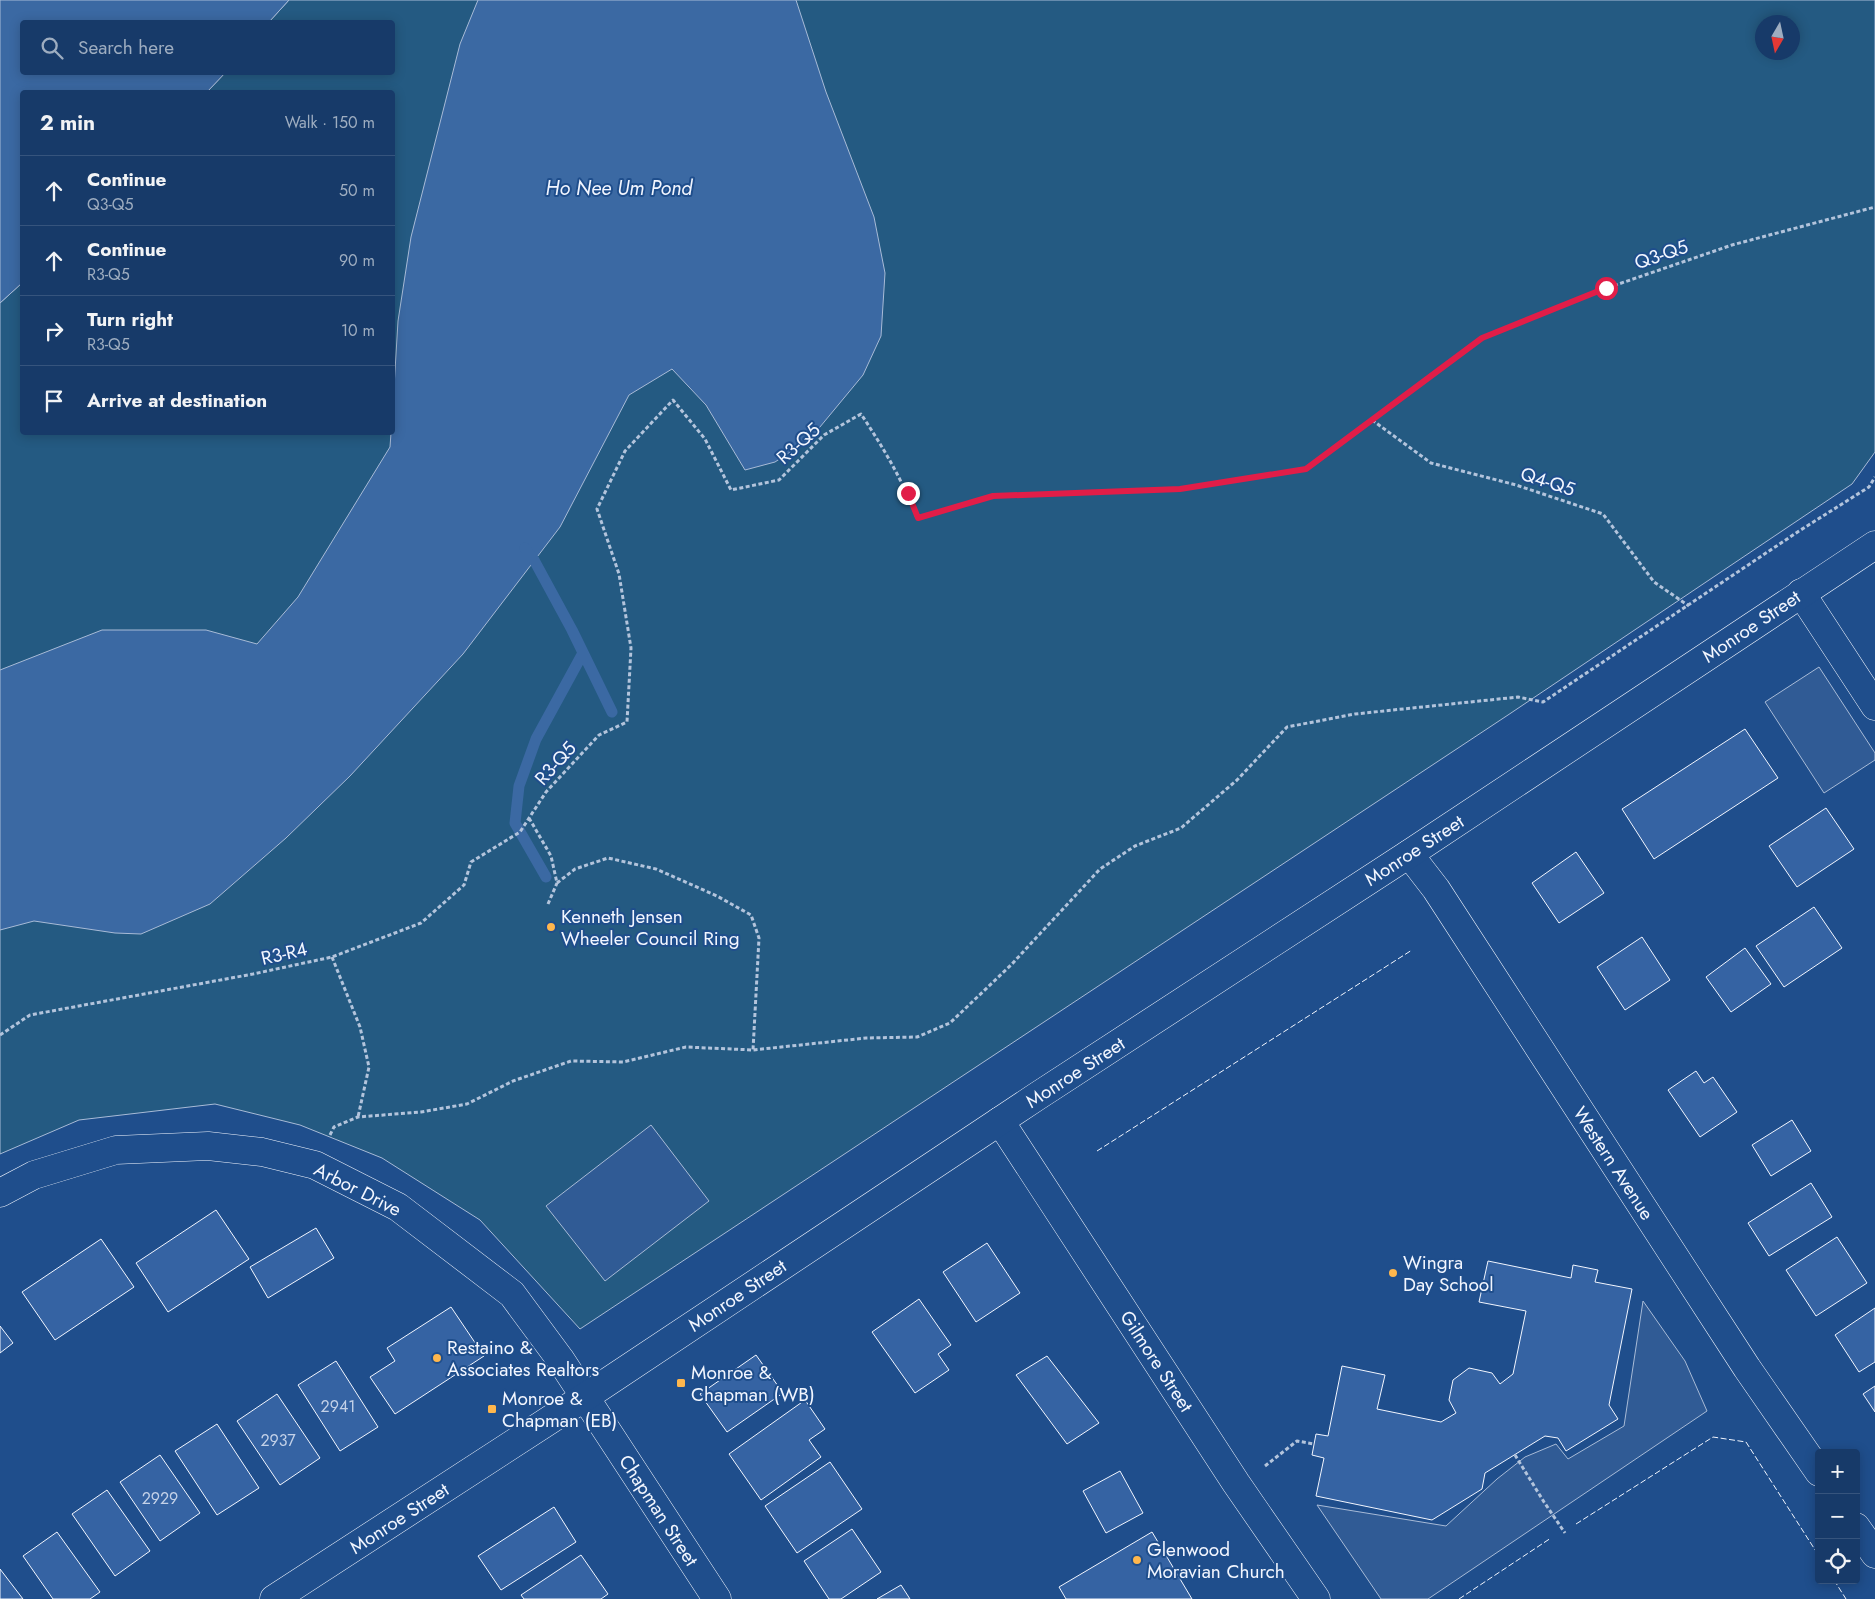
<!DOCTYPE html>
<meta charset="utf-8">
<style>
:root{--surface:#173a69;--page:#20416f;--text:#f1f3f6;--muted:#9eadc0;--line:#36547d}
body{margin:0;font-family:Jost,sans-serif;background:var(--page);color:var(--text)}
.controls{position:absolute;right:15px;bottom:15px;display:grid;overflow:hidden;border-radius:5px;box-shadow:0 2px 12px #0003}
.controls button{width:45px;height:45px;display:grid;place-items:center;padding:0;border:0;border-bottom:1px solid var(--line);background:var(--surface);color:var(--text);font:25px sans-serif}
.compass{position:absolute;left:1755px;top:15px;width:45px;height:45px;border-radius:50%;background:var(--surface);box-shadow:0 2px 12px #0003;rotate:189deg}
.stop{position:absolute;width:15px;height:15px;margin:-11px;border:4px solid #e11d48;border-radius:50%;background:#fff}
.stop.end{background:#e11d48;border-color:#fff;box-shadow:0 1px 5px #0008}
.list{margin:0;padding:0;list-style:none}
h2{display:flex;justify-content:space-between;align-items:center;height:65px;margin:0;padding:0 20px;font-size:21px}
h2 small{font-size:16px;font-weight:400;color:var(--muted)}
.list li{display:grid;grid-template-columns:32px 1fr auto;gap:15px;align-items:center;box-sizing:border-box;height:70px;padding:0 20px;border-top:1px solid var(--line)}
.list b{display:block;font-size:19px;white-space:nowrap}
.list p{margin:0;font-size:16px;white-space:nowrap;color:var(--muted)}
.list em{font-size:16px;font-style:normal;color:var(--muted)}
.icon{flex:none;width:28px;height:28px;fill:none;stroke:currentColor;stroke-width:2;stroke-linecap:round;stroke-linejoin:round}
.map{position:relative;flex:none;width:1875px;height:1599px;overflow:hidden}
.search{position:absolute;background:var(--surface);box-shadow:0 2px 12px #0003;left:20px;top:20px;width:375px;height:55px;display:flex;align-items:center;gap:12px;box-sizing:border-box;padding:0 18px;border-radius:5px;color:var(--muted);font-size:19px}
.panel{position:absolute;background:var(--surface);box-shadow:0 2px 12px #0003;left:20px;top:90px;width:375px;height:345px;border-radius:5px}
.map>svg:first-child{display:block}
</style>
<div class="map">
<svg width="1875" height="1599" viewBox="0 0 1875 1599">
<rect width="100%" height="100%" fill="#1f4e8c"/>
<path fill="#245a82" stroke="#a8bbd7" fill-rule="evenodd" d="M289,0H1875V452L1852,484L1508,715L580,1329L480,1220L382,1158L300,1125L215,1104L79,1120L0,1154V303L22,283V432H392V92H207L225,73L392,72V22H269ZM1762,22H1792V52H1762Z"/>
<path fill="#305b95" stroke="#a8bbd7" d="M1819,667L1875,753V760L1824,793L1765,702Z
M651,1125L709,1201L605,1281L546,1206Z
M1643,1301L1685,1361L1707,1411L1428,1599H1381L1317,1505L1446,1526L1497,1479L1525,1457L1556,1444L1568,1459L1624,1426Z"/>
<path fill="#3b69a3" stroke="#a8bbd7" d="M0,0H289L269,22H22V72L225,73L207,92H22V283L0,303Z
M478,0H796L826,92L874,217L885,273L881,336L863,375L810,439L775,462L745,470L706,405L672,369L629,395L560,527L463,654L350,776L286,838L210,904L141,934L115,933L34,921L0,930V670L102,630H206L257,644L298,597L390,447L391,433L392,432L393,404L398,321L411,237L460,44Z"/>
<g fill="none" stroke-linecap="round" stroke-linejoin="round">
<path stroke="#3b69a3" stroke-width="11" d="M525,548L534,560L572,630L612,712
M546,877L515,823L519,786L536,739L583,653"/>
</g>
<path fill="#3563a3" stroke="#f2f6ff" d="M1745,729L1778,778L1654,859L1622,809Z
M1826,808L1854,849L1797,887L1769,846Z
M1576,852L1604,893L1559,923L1532,883Z
M1814,907L1842,948L1784,987L1756,946Z
M1642,937L1670,980L1625,1010L1597,967Z
M1745,948L1771,984L1731,1012L1706,977Z
M1696,1071L1704,1083L1713,1077L1737,1112L1700,1137L1668,1090Z
M1792,1120L1811,1151L1771,1176L1752,1145Z
M1811,1183L1832,1217L1769,1256L1748,1223Z
M216,1210L249,1259L168,1312L136,1263Z
M316,1228L334,1258L268,1298L250,1267Z
M1837,1237L1867,1283L1816,1316L1786,1270Z
M101,1239L134,1287L55,1340L22,1292Z
M987,1243L1020,1293L976,1322L943,1272Z
M1488,1261L1571,1278L1573,1265L1598,1270L1595,1282L1632,1289L1609,1405L1618,1419L1566,1451L1558,1438L1545,1436L1485,1473L1482,1489L1432,1520L1316,1496L1324,1458L1312,1455L1316,1434L1328,1436L1342,1366L1385,1375L1377,1409L1441,1422L1456,1413L1449,1400L1453,1380L1469,1368L1492,1373L1500,1384L1513,1374L1526,1311L1479,1302Z
M919,1299L951,1345L938,1354L949,1370L915,1393L872,1332Z
M451,1307L484,1356L395,1414L370,1377L395,1361L387,1348Z
M1875,1308V1362L1859,1372L1835,1335Z
M0,1326L13,1343L0,1353Z
M756,1355L783,1393L727,1432L700,1394Z
M1047,1356L1099,1423L1067,1444L1016,1375Z
M336,1361L378,1427L340,1451L298,1385Z
M1875,1386V1412L1863,1394Z
M277,1394L320,1458L280,1485L237,1421Z
M805,1400L825,1429L809,1440L821,1457L761,1500L729,1454Z
M217,1424L259,1488L217,1515L175,1451Z
M160,1455L200,1513L160,1541L120,1482Z
M830,1462L862,1509L797,1553L765,1506Z
M1120,1471L1143,1513L1106,1533L1083,1491Z
M107,1490L150,1551L115,1576L72,1514Z
M554,1507L576,1542L501,1590L478,1556Z
M852,1529L881,1572L841,1599H829L804,1561Z
M57,1532L100,1592L90,1599H53L23,1556Z
M1152,1532L1192,1599H1066L1059,1587Z
M581,1555L608,1594L601,1599H524L521,1595Z
M0,1569L23,1599H0Z
M901,1585L910,1599H877Z"/>
<g fill="none" stroke-linecap="round" stroke-linejoin="round">
<defs>
<path id="street" d="M1801,593L1875,706
M1409,854L1436,889L1747,1368L1819,1472
M1000,1121L1236,1483L1316,1599
M0,1193L34,1175L116,1150L208,1146L262,1152L315,1165L398,1207L512,1294L560,1359L717,1599
M1856,1527L1875,1554"/>
<path id="secondary" d="M274,1599L585,1397L1036,1097L1409,854L1875,545"/>
</defs>
<use href="#street" stroke="#f2f6ff" stroke-width="29"/>
<use href="#secondary" stroke="#f2f6ff" stroke-width="29"/>
<path stroke="#b3c4dc" stroke-width="3" stroke-dasharray="4 2.5" stroke-linecap="butt" d="M1372,420L1431,463L1516,485L1603,514L1654,582L1689,606
M529,818L551,856L557,883L575,869L608,858L656,869L717,896L751,915L759,938L753,1050
M548,904L557,883
M332,957L360,1027L369,1067L358,1117
M0,1035L30,1015L253,974L332,957L421,923L464,885L471,862L520,832L546,792L599,735L627,722L631,648L619,574L597,509L625,451L673,400L705,439L731,490L779,480L824,435L861,414C883,447 903,481 917,518L993,496L1180,489L1307,469L1482,338L1607,288L1732,245L1875,207
M330,1135L334,1127L358,1117L421,1112L467,1104L513,1081L571,1061L623,1062L686,1047L753,1050L866,1038L917,1037L950,1023L1011,965L1100,869L1135,846L1181,828L1237,780L1287,727L1355,714L1518,697L1543,702L1799,531L1869,487L1875,477
M1515,1455L1544,1502L1565,1533
M1265,1466L1297,1441L1314,1444"/>
<use href="#street" stroke="#1f4e8c" stroke-width="28"/>
<use href="#secondary" stroke="#1f4e8c" stroke-width="28"/>
<path stroke="#f2f6ff" stroke-width="1" stroke-dasharray="6 2.5" stroke-linecap="butt" d="M1097,1151L1412,950
M1576,1524L1713,1437L1746,1442L1819,1556
M1834,1580L1846,1599
M1459,1599L1551,1538"/>
</g>
<g fill="none" stroke-linecap="round" stroke-linejoin="round">
<path stroke="#e11d48" stroke-width="6" d="M908,493L918,518L993,496L1180,489L1306,469L1482,338L1606,288"/>
</g>
<g fill="#ffb74d" stroke="#1f4e8c" stroke-width="2">
<circle cx="551" cy="927" r="5"/>
<circle cx="1393" cy="1273" r="5"/>
<circle cx="437" cy="1358" r="5"/>
<rect x="676" y="1378" width="10" height="10" rx="2.5"/>
<rect x="487" y="1404" width="10" height="10" rx="2.5"/>
<circle cx="1137" cy="1560" r="5"/>
</g>
<g text-anchor="middle" stroke-width="4" stroke-linejoin="round" paint-order="stroke">
<g font-size="16" fill="#c3d1e8">
<text x="338" y="1412">2941</text>
<text x="278" y="1446">2937</text>
<text x="160" y="1504">2929</text>
</g>
<g font-size="19" fill="#f2f6ff" stroke="#1f4e8c">
<text transform="translate(1661 254) rotate(-19)" y="7">Q3-Q5</text>
<text transform="translate(798 443) rotate(-42)" y="7">R3-Q5</text>
<text transform="translate(1548 481) rotate(18)" y="7">Q4-Q5</text>
<text transform="translate(1751 626) rotate(-34)" y="7">Monroe Street</text>
<text transform="translate(555 763) rotate(-48)" y="7">R3-Q5</text>
<text transform="translate(1414 850) rotate(-33)" y="7">Monroe Street</text>
<text transform="translate(284 953) rotate(-13)" y="7">R3-R4</text>
<text transform="translate(1075 1072) rotate(-33)" y="7">Monroe Street</text>
<text transform="translate(1614 1163) rotate(57)" y="7">Western Avenue</text>
<text transform="translate(358 1189) rotate(27)" y="7">Arbor Drive</text>
<text transform="translate(737 1295) rotate(-34)" y="7">Monroe Street</text>
<text transform="translate(1157 1361) rotate(57)" y="7">Gilmore Street</text>
<text transform="translate(659 1510) rotate(57)" y="7">Chapman Street</text>
<text transform="translate(399 1518) rotate(-33)" y="7">Monroe Street</text>
</g>
<g font-size="19" fill="#f2f6ff" stroke="#1f4e8c" text-anchor="start">
<text x="561" y="923">Kenneth Jensen<tspan x="561" dy="22">Wheeler Council Ring</tspan></text>
<text x="1403" y="1269">Wingra<tspan x="1403" dy="22">Day School</tspan></text>
<text x="447" y="1354">Restaino &amp;<tspan x="447" dy="22">Associates Realtors</tspan></text>
<text x="691" y="1379">Monroe &amp;<tspan x="691" dy="22">Chapman (WB)</tspan></text>
<text x="502" y="1405">Monroe &amp;<tspan x="502" dy="22">Chapman (EB)</tspan></text>
<text x="1147" y="1556">Glenwood<tspan x="1147" dy="22">Moravian Church</tspan></text>
</g>
<g font-size="20" font-style="italic" fill="#f2f6ff" stroke="#1f4e8c">
<text x="619" y="195">Ho Nee Um Pond</text>
</g>
</g>
</svg>
<div class="controls">
<button>+</button>
<button>−</button>
<button><svg class="icon" aria-label="locate" viewBox="0 0 24 24"><circle cx="12" cy="12" r="6"/><path d="M12 2v4M12 18v4M2 12h4M18 12h4"/></svg></button>
</div>
<svg class="compass" viewBox="-18 -18 36 36"><path d="M0-13l5 13h-10z" fill="#e53935"/><path d="M0 13l5-13h-10z" fill="#9eadc0"/></svg>
<div class="stop" style="left:1606px;top:288px"></div>
<div class="stop end" style="left:908px;top:493px"></div>
<div class="search"><svg class="icon" aria-label="search" viewBox="0 0 24 24"><circle cx="10" cy="10" r="6"/><path d="M15 15l6 6"/></svg>Search here</div>
<section class="panel">
<h2>2 min<small>Walk · 150 m</small></h2>
<ul class="list">
<li><svg class="icon" aria-label="ahead" viewBox="0 0 24 24"><path d="M12 20V5M6 11l6-6 6 6"/></svg><div><b>Continue</b><p>Q3-Q5</p></div><em>50 m</em></li>
<li><svg class="icon" aria-label="ahead" viewBox="0 0 24 24"><path d="M12 20V5M6 11l6-6 6 6"/></svg><div><b>Continue</b><p>R3-Q5</p></div><em>90 m</em></li>
<li><svg class="icon" aria-label="right" viewBox="0 0 24 24"><path d="M7 20v-9h11M14 6l5 5-5 5"/></svg><div><b>Turn right</b><p>R3-Q5</p></div><em>10 m</em></li>
<li><svg class="icon" aria-label="arrive" viewBox="0 0 24 24"><path d="M6 21V4h12l-3 4 3 4H6"/></svg><div><b>Arrive at destination</b></div></li>
</ul>
</section>
</div>
